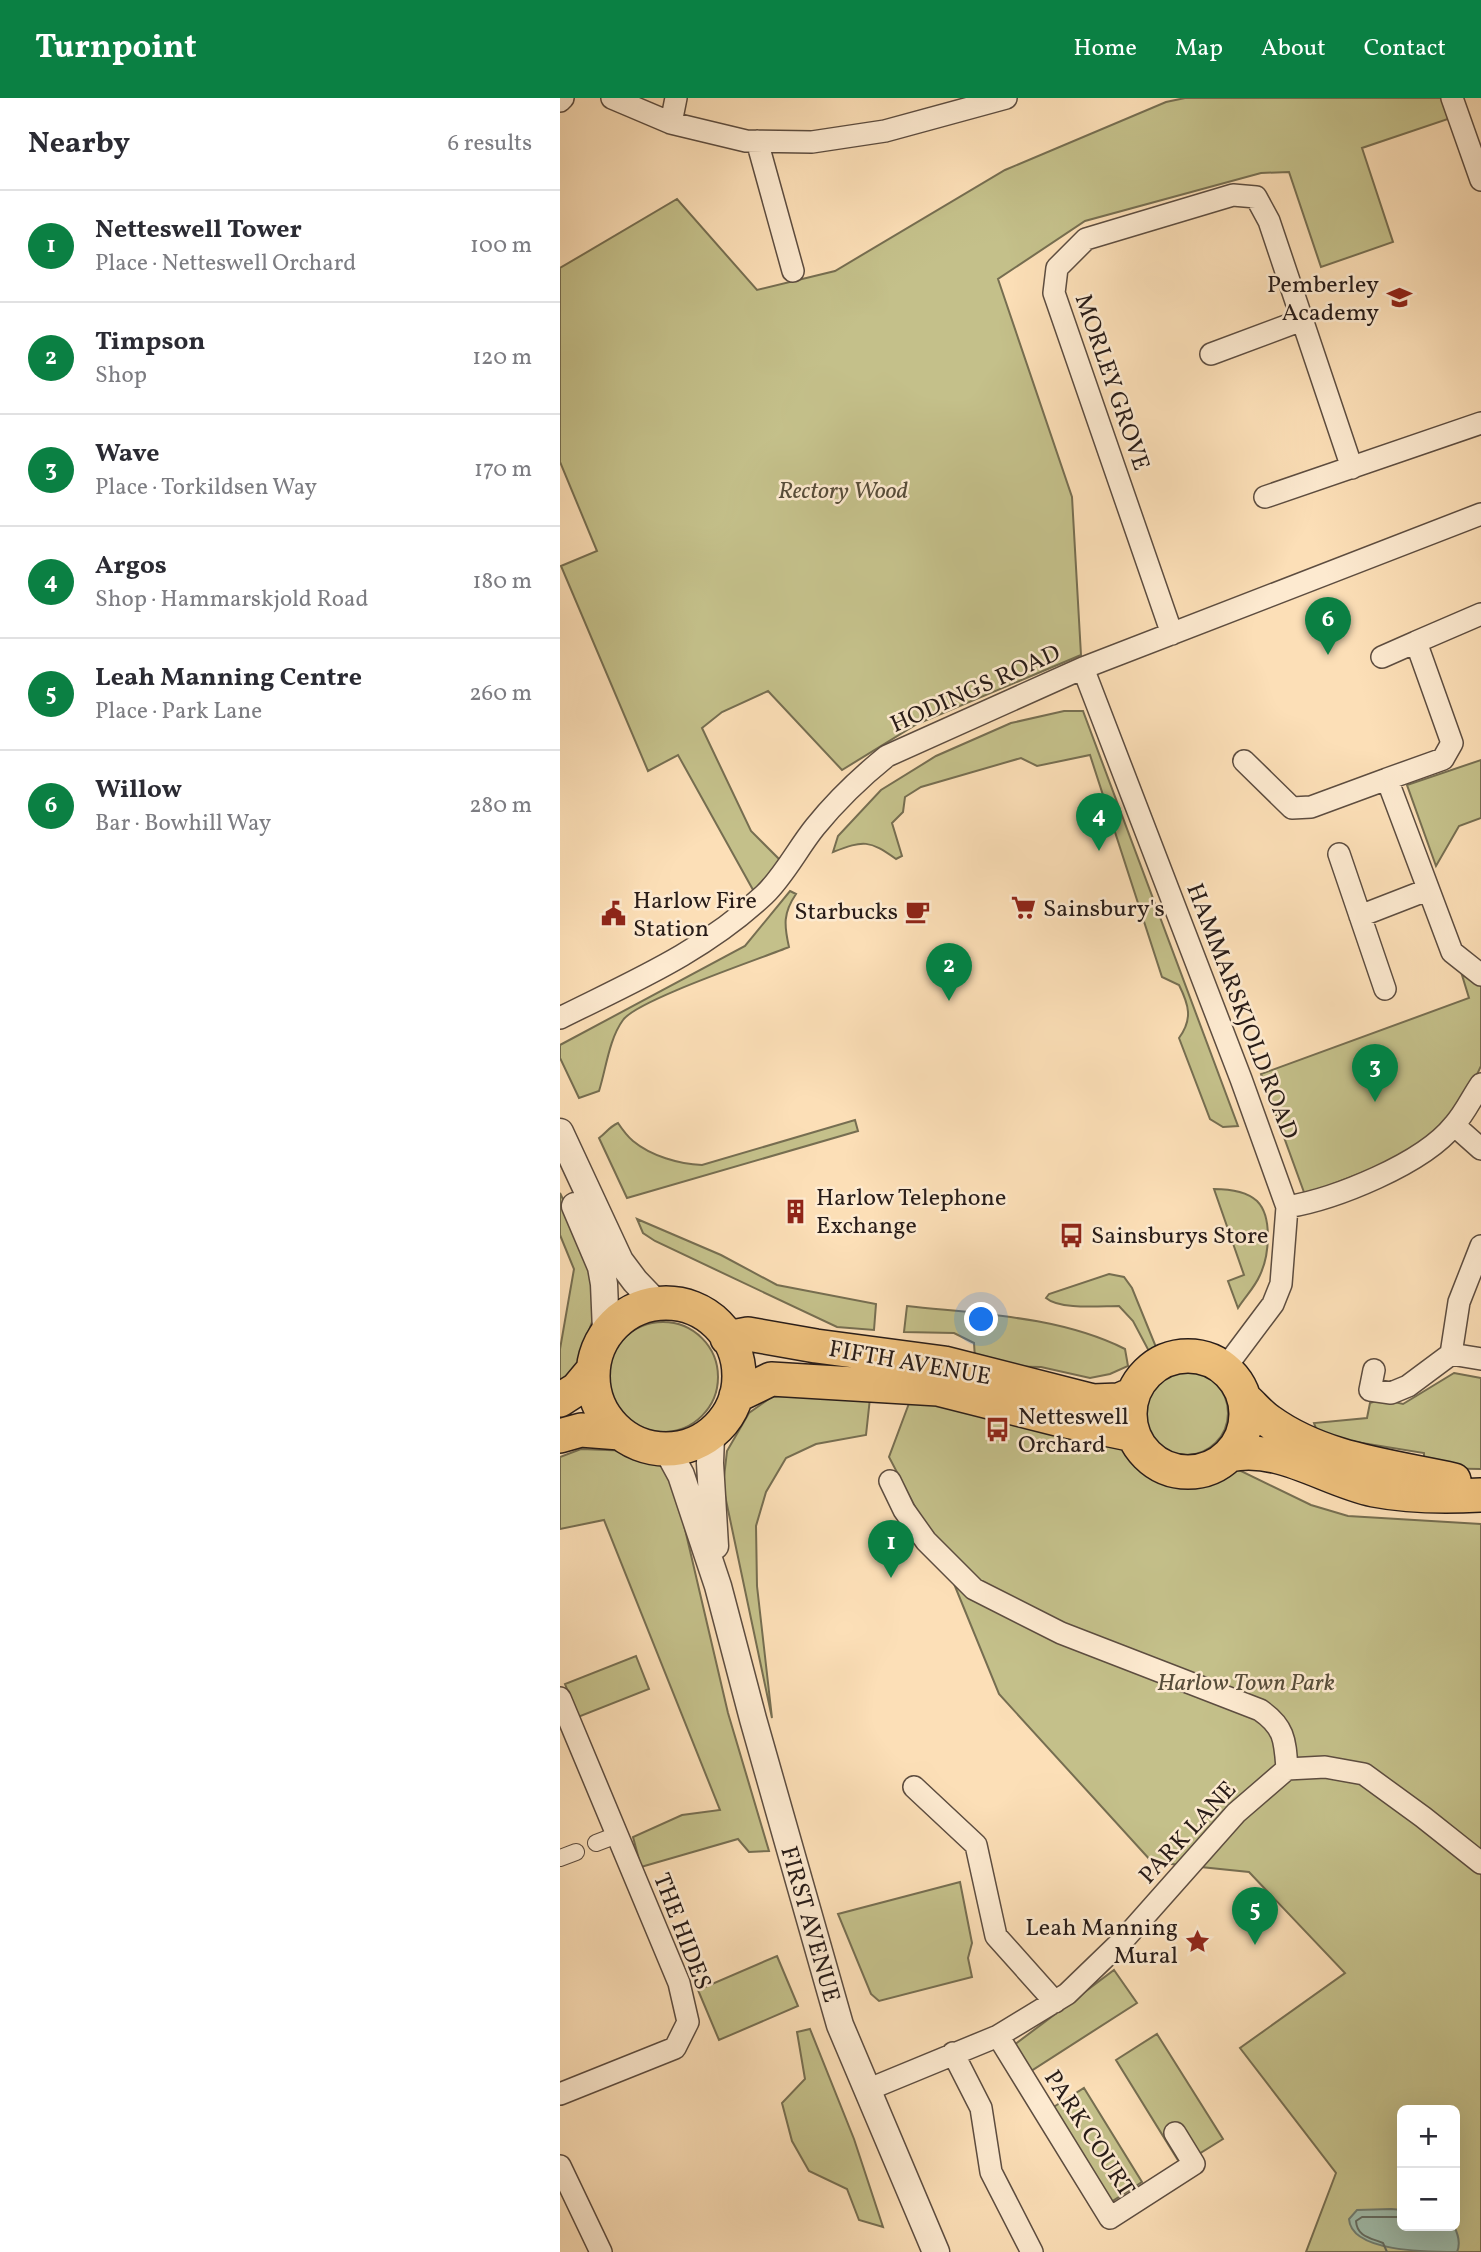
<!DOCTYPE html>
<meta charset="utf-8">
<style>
:root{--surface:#fff;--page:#f2f2f3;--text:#2b2b33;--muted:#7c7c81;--line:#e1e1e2;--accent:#0b8043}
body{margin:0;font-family:Vollkorn,serif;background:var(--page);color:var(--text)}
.controls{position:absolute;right:21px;bottom:21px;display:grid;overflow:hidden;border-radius:10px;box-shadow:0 7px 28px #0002}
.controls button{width:63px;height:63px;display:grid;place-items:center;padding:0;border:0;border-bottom:2px solid var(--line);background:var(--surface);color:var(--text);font:35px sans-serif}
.you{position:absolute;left:422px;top:1222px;width:24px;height:24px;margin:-18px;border:5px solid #fff;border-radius:50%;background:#1a73e8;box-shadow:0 0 0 10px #1a73e833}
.badge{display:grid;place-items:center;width:46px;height:46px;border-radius:50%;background:var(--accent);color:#fff;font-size:23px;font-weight:700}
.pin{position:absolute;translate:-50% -58px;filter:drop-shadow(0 2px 4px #0008)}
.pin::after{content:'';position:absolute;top:37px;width:24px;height:21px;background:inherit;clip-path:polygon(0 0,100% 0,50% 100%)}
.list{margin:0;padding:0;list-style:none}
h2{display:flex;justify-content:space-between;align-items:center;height:91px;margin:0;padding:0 28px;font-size:30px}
h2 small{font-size:23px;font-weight:400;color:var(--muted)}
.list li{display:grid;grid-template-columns:46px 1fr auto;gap:21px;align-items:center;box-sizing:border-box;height:112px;padding:0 28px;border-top:2px solid var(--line)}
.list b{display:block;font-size:26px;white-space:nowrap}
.list p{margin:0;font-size:23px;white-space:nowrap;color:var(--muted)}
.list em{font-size:23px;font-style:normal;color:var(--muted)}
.map{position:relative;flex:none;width:921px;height:2154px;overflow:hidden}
header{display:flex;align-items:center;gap:42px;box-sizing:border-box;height:98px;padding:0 35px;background:var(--accent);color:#fff}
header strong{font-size:33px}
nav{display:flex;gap:38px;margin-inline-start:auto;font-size:24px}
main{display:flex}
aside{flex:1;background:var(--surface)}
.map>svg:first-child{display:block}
</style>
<header>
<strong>Turnpoint</strong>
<nav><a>Home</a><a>Map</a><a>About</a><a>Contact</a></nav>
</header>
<main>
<aside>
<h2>Nearby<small>6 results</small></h2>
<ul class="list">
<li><span class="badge">1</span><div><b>Netteswell Tower</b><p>Place · Netteswell Orchard</p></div><em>100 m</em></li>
<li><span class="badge">2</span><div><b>Timpson</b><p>Shop</p></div><em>120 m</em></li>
<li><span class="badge">3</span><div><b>Wave</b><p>Place · Torkildsen Way</p></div><em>170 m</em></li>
<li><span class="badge">4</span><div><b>Argos</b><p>Shop · Hammarskjold Road</p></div><em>180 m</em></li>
<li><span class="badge">5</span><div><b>Leah Manning Centre</b><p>Place · Park Lane</p></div><em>260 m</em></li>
<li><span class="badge">6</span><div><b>Willow</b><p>Bar · Bowhill Way</p></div><em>280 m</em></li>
</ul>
</aside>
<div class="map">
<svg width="921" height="2154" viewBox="0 0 921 2154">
<rect width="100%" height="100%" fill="#fcdfb7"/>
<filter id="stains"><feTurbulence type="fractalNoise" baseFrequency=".00286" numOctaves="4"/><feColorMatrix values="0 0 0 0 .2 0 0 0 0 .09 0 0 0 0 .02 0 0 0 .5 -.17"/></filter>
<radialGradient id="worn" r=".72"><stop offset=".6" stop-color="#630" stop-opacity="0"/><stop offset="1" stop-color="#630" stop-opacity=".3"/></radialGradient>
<path fill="#c4c08a" stroke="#766e51" stroke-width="2" fill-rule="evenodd" d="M625,0H882L891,20L802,50L833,144L761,169L729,74L701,75L525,123L438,181L512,399L521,557L357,626L282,672L208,593L162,614L142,630L191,733L221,763L197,799L118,657L88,673L1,468L37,453L0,364V170L117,101L197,192L275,173L445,72L606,4Z
M504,613H523L678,1028L663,1029L650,1021L619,940C633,921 629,907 619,887L602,879L530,657L477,668L461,660L361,689L345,699L343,714L332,725L342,758L336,761C309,742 304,742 273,754L278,738L321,692L376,658L451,625Z
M921,662V720L899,728L876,768L847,687Z
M230,793L236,796C223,815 224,827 229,849C200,861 77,902 63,922C49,941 46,971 39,993L19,1000L0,960V947L185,848Z
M902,877L921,886V968L903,1006L860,1052L745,1097L701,976L909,900Z
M295,1022L298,1033L67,1100L39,1040C46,1035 49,1029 58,1025C62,1031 67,1038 73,1043C91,1058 119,1066 142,1067Z
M654,1091C668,1091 686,1093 697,1103C713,1119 709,1158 700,1177C695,1189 685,1199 678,1210L668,1183L684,1177Z
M0,1095L31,1161L38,1207L25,1244L17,1278L0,1297V1251L14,1171L0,1137Z
M77,1121L161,1157L217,1187L316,1206L314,1232L277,1229L95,1143L83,1135Z
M549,1176L564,1179L572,1190L598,1254L591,1257L573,1223L559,1208C540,1208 500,1212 486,1200L489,1196Z
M347,1208C419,1216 499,1218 565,1251L568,1268L550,1276L530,1280L481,1269L428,1268L415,1261L414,1245L394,1235L344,1234Z
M48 1279a55 55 0 1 1 110 0a55 55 0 1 1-110 0Z
M584 1315a42 42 0 1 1 84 0a42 42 0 1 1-84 0Z
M894,1275L921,1280V1371L864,1370V1355L759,1338L754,1325L807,1320L810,1305L821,1301L843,1306Z
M213,1298L310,1300L306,1337L256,1346L226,1360L206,1394L196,1428L197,1488L212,1620L163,1388L167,1353L189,1315Z
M351,1300L574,1337L586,1358L591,1359L598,1380C632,1397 644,1384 677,1371L751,1407L788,1418L921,1426V2154H746L776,2075L680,1950L785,1875L689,1774L592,1764L439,1596L390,1476L329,1359ZM842,2012H895V2128H842Z
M21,1351L73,1353L98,1364L113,1380L168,1615L209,1753L189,1754L178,1741L81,1769L73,1739L122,1717L160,1712L44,1422L0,1431V1359Z
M76,1558L89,1591L18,1619L5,1586Z
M400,1784L412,1845L408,1860L412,1879L319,1903L311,1896L278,1816Z
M217,1858L238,1908L159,1942L138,1892Z
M554,1872L577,1905L471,1973L454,1947Z
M250,1931L294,2041L323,2129L299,2122L287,2091L249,2073L232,2043L222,2005L245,1981L237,1934Z
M597,1936L663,2041L621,2067L556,1962Z
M524,1990L582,2084L551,2104L492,2010Z"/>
<path fill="#a0bdac" stroke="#707d71" stroke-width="2" d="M831,2111L842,2112V2128H894C898,2136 901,2145 897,2154C867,2154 791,2154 789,2121L797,2112Z"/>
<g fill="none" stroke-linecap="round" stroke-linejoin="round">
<path stroke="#646c62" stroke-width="2" d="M827,2154L823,2145C811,2140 797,2139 796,2123L802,2119H842"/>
<defs>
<path id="pedestrian" d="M36,1745L57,1737
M0,1760L16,1754"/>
<path id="minor" d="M52,0L111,25L186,43L252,44L325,33L446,0
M892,0L921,82
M0,3L3,0
M111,25L116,0
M197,43L233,173
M651,256L742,222
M705,399L921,325
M612,536L494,195L497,170L526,141L673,97L696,99L709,123L792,370
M856,544L921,516
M822,559L856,544L892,645L883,661L827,681L892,854L921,877
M523,570L681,981L727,1109L721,1186L713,1206L665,1270
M684,663L732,710L751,709L827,681
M779,756L825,891
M800,818L867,792
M0,920C74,883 143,854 204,797C224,778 238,750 255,729C276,703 301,679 327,658L523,570L921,416
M894,1027L921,1051
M727,1109C775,1101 863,1066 894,1027C905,1015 912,999 921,986
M921,1148L899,1204L891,1256L921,1261
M814,1272L810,1292L831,1295L848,1288L891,1256
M330,1383L344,1412L366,1443L414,1491L501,1535L700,1612C725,1629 725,1643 727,1671
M0,1600L119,1885L128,1924L115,1950L0,1996
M354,1689L416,1747L436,1838L495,1904
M438,1938L550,2120L634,2066L615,2035
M393,1955L421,2010L431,2074L472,2154
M307,1992L438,1938L507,1896L566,1839L676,1715L727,1671L765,1669L804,1676L863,1719L921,1765
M0,2068L41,2154"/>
<path id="tertiary" d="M0,1034L60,1163L75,1183L97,1206
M15,1108L41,1169L44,1186L46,1233
M151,1338L150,1365L155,1448
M94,1350L109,1355L121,1377L158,1488L193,1621L280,1927L376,2154"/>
<path id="primary" d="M33 1278a73 73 0 1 1 146 0a73 73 0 1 1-146 0Z
M167,1240L188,1236L256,1248L384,1265L533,1303L559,1302L573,1296
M570 1316a58 58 0 1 1 116 0a58 58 0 1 1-116 0Z
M176,1298L211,1281L378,1291L497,1321L574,1337
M685,1301C693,1308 700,1317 709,1323C763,1362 831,1368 894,1382
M0,1302L17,1291L32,1273
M0,1338L21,1332L60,1335
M669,1357C720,1346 766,1382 814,1392C850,1399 885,1399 921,1397"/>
</defs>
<use href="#pedestrian" stroke="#5d4d40" stroke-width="18"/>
<use href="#minor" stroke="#5d4d40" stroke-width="24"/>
<use href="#tertiary" stroke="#5d4d40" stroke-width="29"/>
<use href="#primary" stroke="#281c18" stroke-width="36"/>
<use href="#pedestrian" stroke="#fdead0" stroke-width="16"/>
<use href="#minor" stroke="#fdead0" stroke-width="21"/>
<use href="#tertiary" stroke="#fdead0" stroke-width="26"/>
<use href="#primary" stroke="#eec07c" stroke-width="33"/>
</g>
<defs>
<symbol id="school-bare" viewBox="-9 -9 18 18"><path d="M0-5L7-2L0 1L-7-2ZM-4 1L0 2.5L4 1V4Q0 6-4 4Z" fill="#8f2418" stroke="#fdead0" stroke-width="2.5" paint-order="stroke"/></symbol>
<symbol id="supermarket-bare" viewBox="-9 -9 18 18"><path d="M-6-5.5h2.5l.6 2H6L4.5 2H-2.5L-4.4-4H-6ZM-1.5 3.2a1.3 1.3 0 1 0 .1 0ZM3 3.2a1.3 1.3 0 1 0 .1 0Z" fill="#8f2418" stroke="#fdead0" stroke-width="2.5" paint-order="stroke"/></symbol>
<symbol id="cafe-bare" viewBox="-9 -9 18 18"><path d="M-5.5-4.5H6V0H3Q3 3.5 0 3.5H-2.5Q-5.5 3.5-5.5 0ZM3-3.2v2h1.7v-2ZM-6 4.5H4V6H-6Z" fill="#8f2418" stroke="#fdead0" stroke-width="2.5" paint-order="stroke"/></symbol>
<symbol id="civic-bare" viewBox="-9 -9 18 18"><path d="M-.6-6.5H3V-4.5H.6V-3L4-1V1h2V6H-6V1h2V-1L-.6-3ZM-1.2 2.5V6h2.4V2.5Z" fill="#8f2418" stroke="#fdead0" stroke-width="2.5" paint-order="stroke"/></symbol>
<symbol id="building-bare" viewBox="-9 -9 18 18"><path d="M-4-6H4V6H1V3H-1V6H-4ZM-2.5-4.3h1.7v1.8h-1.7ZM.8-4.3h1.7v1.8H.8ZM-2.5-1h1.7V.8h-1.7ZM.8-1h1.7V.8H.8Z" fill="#8f2418" stroke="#fdead0" stroke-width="2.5" paint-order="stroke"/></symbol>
<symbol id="bus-bare" viewBox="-9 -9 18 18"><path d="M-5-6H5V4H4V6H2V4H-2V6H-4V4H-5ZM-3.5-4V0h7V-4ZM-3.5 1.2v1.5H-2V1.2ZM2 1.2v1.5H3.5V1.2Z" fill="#8f2418" stroke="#fdead0" stroke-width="2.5" paint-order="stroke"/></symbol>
<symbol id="sight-bare" viewBox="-9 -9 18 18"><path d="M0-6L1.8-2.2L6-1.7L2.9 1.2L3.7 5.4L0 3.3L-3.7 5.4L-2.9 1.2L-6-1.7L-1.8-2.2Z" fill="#8f2418" stroke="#fdead0" stroke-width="2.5" paint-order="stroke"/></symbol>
</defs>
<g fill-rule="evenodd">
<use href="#school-bare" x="822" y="182" width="35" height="35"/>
<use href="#supermarket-bare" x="446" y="792" width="35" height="35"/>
<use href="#cafe-bare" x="340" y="796" width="35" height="35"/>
<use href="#civic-bare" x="36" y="798" width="35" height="35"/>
<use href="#building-bare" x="218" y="1096" width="35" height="35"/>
<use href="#bus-bare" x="494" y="1120" width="35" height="35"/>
<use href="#bus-bare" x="420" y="1314" width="35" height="35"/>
<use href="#sight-bare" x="620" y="1826" width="35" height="35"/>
</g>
<g text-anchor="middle" stroke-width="5" stroke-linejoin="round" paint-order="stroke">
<g font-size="24" fill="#281c18" stroke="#fdead0" text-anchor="start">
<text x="819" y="194" text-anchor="end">Pemberley<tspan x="819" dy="28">Academy</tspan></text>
<text x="73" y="810">Harlow Fire<tspan x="73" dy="28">Station</tspan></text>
<text x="483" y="818">Sainsbury's</text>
<text x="338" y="821" text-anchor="end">Starbucks</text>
<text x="256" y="1107">Harlow Telephone<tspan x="256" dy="28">Exchange</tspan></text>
<text x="531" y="1145">Sainsburys Store</text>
<text x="458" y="1326">Netteswell<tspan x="458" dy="28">Orchard</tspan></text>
<text x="618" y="1837" text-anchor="end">Leah Manning<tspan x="618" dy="28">Mural</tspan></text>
</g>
<g font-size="24" fill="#281c18" stroke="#fdead0">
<text transform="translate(553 284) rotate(71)" y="8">MORLEY GROVE</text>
<text transform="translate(415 590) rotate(-24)" y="8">HODINGS ROAD</text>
<text transform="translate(683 913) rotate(69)" y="8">HAMMARSKJOLD ROAD</text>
<text transform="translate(350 1264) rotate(10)" y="8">FIFTH AVENUE</text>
<text transform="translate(627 1734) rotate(-47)" y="8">PARK LANE</text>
<text transform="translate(251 1826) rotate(74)" y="8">FIRST AVENUE</text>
<text transform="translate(123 1833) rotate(69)" y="8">THE HIDES</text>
<text transform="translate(530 2035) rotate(57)" y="8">PARK COURT</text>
</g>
<g font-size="24" font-style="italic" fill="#574d3a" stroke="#fdead0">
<text x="283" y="400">Rectory Wood</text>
<text x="686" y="1592">Harlow Town Park</text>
</g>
</g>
<rect width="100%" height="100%" filter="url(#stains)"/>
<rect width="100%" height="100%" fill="url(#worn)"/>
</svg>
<div class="controls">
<button>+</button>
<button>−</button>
</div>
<div class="you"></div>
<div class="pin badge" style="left:331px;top:1480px">1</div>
<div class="pin badge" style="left:389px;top:903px">2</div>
<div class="pin badge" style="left:815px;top:1004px">3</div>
<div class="pin badge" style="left:539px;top:753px">4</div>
<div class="pin badge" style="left:695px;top:1847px">5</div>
<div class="pin badge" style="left:768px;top:557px">6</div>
</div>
</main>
